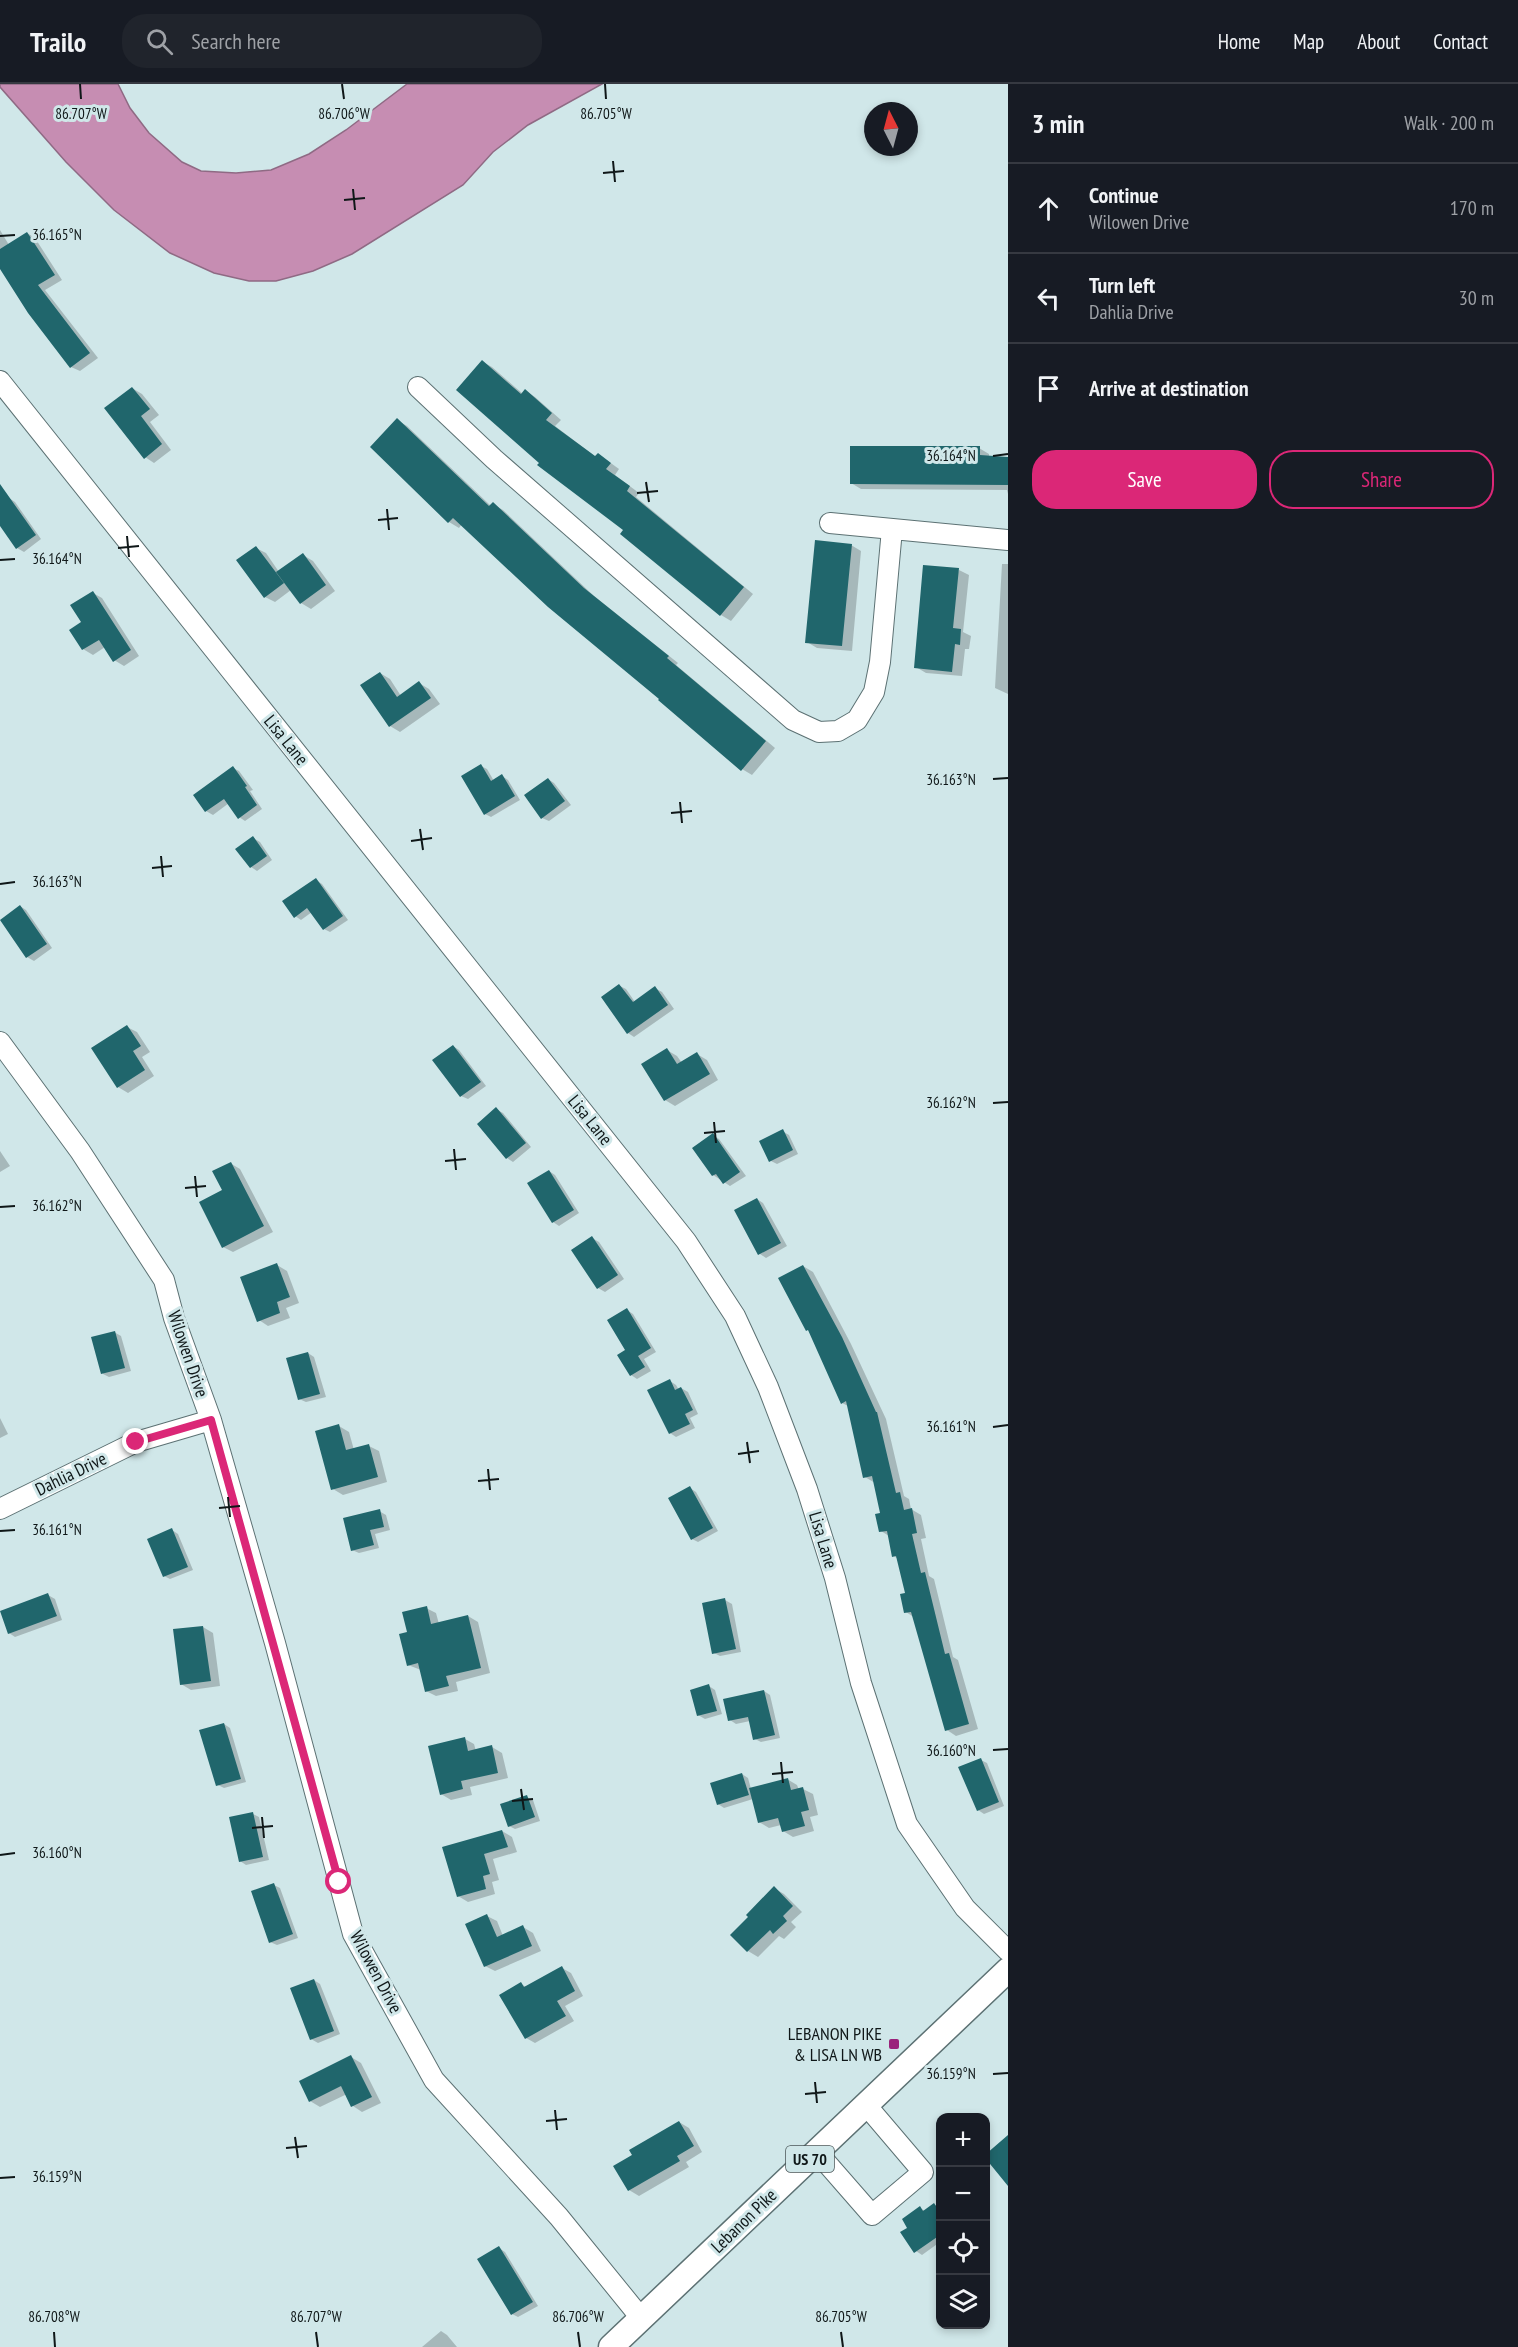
<!DOCTYPE html>
<meta charset="utf-8">
<style>
:root{--surface:#171b24;--page:#20242c;--text:#f1f3f6;--muted:#9ea1a6;--line:#363941;--accent:#db2777}
body{margin:0;font-family:"PT Sans Narrow",sans-serif;background:var(--page);color:var(--text)}
.controls{position:absolute;right:18px;bottom:18px;display:grid;overflow:hidden;border-radius:12px;box-shadow:0 3px 9px #0003}
.controls button{width:54px;height:54px;display:grid;place-items:center;padding:0;border:0;border-bottom:2px solid var(--line);background:var(--surface);color:var(--text);font:30px sans-serif}
.compass{position:absolute;left:864px;top:18px;width:54px;height:54px;border-radius:50%;background:var(--surface);box-shadow:0 3px 9px #0003;rotate:354deg}
.stop{position:absolute;width:18px;height:18px;margin:-14px;border:4px solid #db2777;border-radius:50%;background:#fff}
.stop.end{background:#db2777;border-color:#fff;box-shadow:0 2px 6px #0008}
.list{margin:0;padding:0;list-style:none}
h2{display:flex;justify-content:space-between;align-items:center;height:78px;margin:0;padding:0 24px;font-size:26px}
h2 small{font-size:20px;font-weight:400;color:var(--muted)}
.list li{display:grid;grid-template-columns:39px 1fr auto;gap:18px;align-items:center;box-sizing:border-box;height:90px;padding:0 24px;border-top:2px solid var(--line)}
.list b{display:block;font-size:22px;white-space:nowrap}
.list p{margin:0;font-size:20px;white-space:nowrap;color:var(--muted)}
.list em{font-size:20px;font-style:normal;color:var(--muted)}
.actions{display:flex;gap:12px;padding:18px 24px}
.actions a{flex:1;padding:14px 0;border:2px solid var(--accent);border-radius:24px;text-align:center;font-size:21px;color:var(--accent)}
.actions .main{background:var(--accent);color:#fff}
.icon{flex:none;width:33px;height:33px;fill:none;stroke:currentColor;stroke-width:2;stroke-linecap:round;stroke-linejoin:round}
.map{position:relative;flex:none;width:1008px;height:2263px;overflow:hidden}
header{display:flex;align-items:center;gap:36px;box-sizing:border-box;height:84px;padding:0 30px;background:var(--surface);border-bottom:2px solid var(--line)}
header strong{font-size:28px}
nav{display:flex;gap:33px;margin-inline-start:auto;font-size:21px}
.search{width:420px;height:54px;background:var(--page);display:flex;align-items:center;gap:15px;box-sizing:border-box;padding:0 21px;border-radius:24px;color:var(--muted);font-size:22px}
main{display:flex}
aside{flex:1;background:var(--surface)}
.map>svg:first-child{display:block}
</style>
<header>
<strong>Trailo</strong>
<div class="search"><svg class="icon" aria-label="search" viewBox="0 0 24 24"><circle cx="10" cy="10" r="6"/><path d="M15 15l6 6"/></svg>Search here</div>
<nav><a>Home</a><a>Map</a><a>About</a><a>Contact</a></nav>
</header>
<main>
<div class="map">
<svg width="1008" height="2263" viewBox="0 0 1008 2263">
<rect width="100%" height="100%" fill="#d0e7e9"/>
<path fill="#c68db2" stroke="#8f6a84" stroke-width="1.5" d="M0,0H118L130,24L149,49L182,78L201,87L236,89L271,86L309,70L346,46L407,0H602L528,41L493,68L463,101L352,170L313,187L276,197H249L214,189L170,169L114,126L66,78L0,3Z"/>
<path fill="#0003" d="M0,146L9,161L27,149L35,154L62,196L45,206L98,274L80,287L71,283L0,183Z
M483,278L492,283L523,310L526,307L535,313L561,336L555,342L596,373L608,377L619,385L615,391L639,409L636,413L753,510L731,537L721,531L622,450L626,445L541,379Z
M132,304L142,310L159,331L150,338L171,366L154,379L145,373Z
M397,336L407,342L491,422L493,420L503,426L594,512L678,579L676,581L775,664L752,691L742,685L462,440L459,444L449,438Z
M979,364L989,370V373L1008,374V410L1007,406L861,405L851,399Z
M9,414L15,418L41,455L24,468L17,464L0,440V420Z
M851,461L861,467L852,567L817,564L807,558Z
M256,464L266,469L279,488L303,471L313,477L335,507L311,525L301,519L291,506L275,518L265,513Z
M1002,480H1008V610L995,604Z
M959,486L969,491L963,548L971,552L969,565H965L962,592L926,589L916,583Z
M93,509L102,514L139,572L124,582L114,576L105,563L93,571L83,565L71,546L83,539Z
M380,589L390,595L401,612L419,599L429,605L440,620L400,648L390,642Z
M481,682L487,685L494,697L502,692L508,696L520,716L491,733L485,730Z
M233,684L239,687L253,706L250,707L262,725L245,737L239,733L229,719L213,731L206,727L195,711Z
M548,695L554,699L571,721L549,737L542,734Z
M253,754L260,758L272,776L257,787L251,783Z
M316,796L322,800L348,836L330,848L324,845L312,828L301,836L295,832Z
M20,822L26,826L52,864L34,877L27,873Z
M620,902L626,905L635,918L655,904L662,908L674,925L634,953L628,949Z
M127,943L137,948L150,968L142,973L154,992L128,1009L118,1003Z
M453,962L459,966L486,1002L468,1015L461,1012Z
M667,966L677,972L682,979L697,970L707,976L718,996L675,1022L665,1016Z
M496,1025L503,1029L531,1063L513,1078L507,1074L479,1040Z
M782,1047L789,1051L798,1070L777,1080L771,1077Z
M713,1051L719,1055L746,1092L730,1102L713,1091Z
M0,1067L10,1082L0,1088Z
M230,1079L240,1085L273,1148L233,1168L223,1163L224,1107Z
M549,1087L555,1091L579,1129L559,1142L553,1138Z
M757,1115L763,1119L787,1162L766,1174L760,1170Z
M592,1154L599,1158L624,1195L605,1208L598,1204Z
M277,1181L287,1187L299,1219L286,1224L290,1234L268,1242L259,1236Z
M803,1182L813,1188L851,1260L886,1335L904,1412L909,1415L911,1425L921,1431L926,1454L921,1455L929,1492L934,1495L953,1573L958,1576L978,1645L956,1652L947,1646L915,1534L906,1528L907,1510L898,1475L894,1472L889,1452L881,1447L882,1430L875,1399L865,1393L848,1322L842,1319L810,1247L807,1245Z
M627,1226L633,1230L656,1268L644,1275L651,1287L637,1295L631,1291L627,1266Z
M114,1248L121,1252L131,1287L109,1293L103,1290Z
M308,1269L314,1273L326,1313L306,1318L299,1315Z
M670,1297L676,1301L679,1306L681,1304L688,1308L698,1330L690,1334L695,1344L676,1353L670,1349Z
M0,1334L8,1350L0,1354Z
M339,1342L349,1348L354,1366L369,1362L379,1367L387,1398L343,1411L333,1405Z
M690,1404L696,1408L718,1447L698,1458L692,1455Z
M379,1427L386,1431L390,1446L375,1450L379,1464L359,1469L352,1466Z
M172,1446L178,1450L193,1486L170,1495L164,1492Z
M48,1511L55,1515L62,1536L15,1553L9,1549Z
M725,1516L732,1520L741,1568L720,1572L714,1569Z
M426,1524L436,1529L439,1540L468,1532L478,1538L490,1589L456,1598L458,1607L436,1612L426,1607L421,1586L408,1581L409,1549Z
M203,1543L213,1549L220,1602L191,1606L181,1600Z
M709,1602L715,1606L722,1630L705,1635L698,1631Z
M764,1607L770,1611L780,1654L761,1658L755,1655L750,1637L736,1640L730,1636Z
M224,1640L230,1644L246,1698L224,1704L218,1701Z
M465,1655L474,1660L476,1667L492,1663L502,1669L508,1694L470,1703L472,1711L451,1716L441,1710Z
M981,1676L987,1679L1004,1722L984,1730L978,1726Z
M742,1690L748,1694L751,1705L787,1695L797,1701L799,1706L803,1705L813,1710L818,1731L810,1733L814,1747L793,1753L783,1747L781,1741L769,1744L759,1738L753,1715L724,1724L718,1720Z
M527,1713L533,1716L540,1737L515,1745L509,1742Z
M253,1730L259,1733L269,1776L246,1781L240,1777Z
M502,1747L512,1753L517,1768L493,1775L499,1796L492,1798L495,1810L468,1818L458,1812L444,1764Z
M274,1801L280,1804L298,1854L277,1861L270,1858Z
M774,1804L784,1810L802,1828L791,1838L796,1843L784,1855L779,1852L758,1873L748,1867L732,1851Z
M487,1832L497,1837L503,1852L523,1843L533,1849L541,1867L495,1887L485,1882Z
M562,1884L571,1889L583,1912L565,1922L574,1937L535,1959L526,1954L521,1900L526,1903Z
M314,1896L320,1900L340,1950L318,1959L311,1955Z
M351,1973L361,1979L381,2019L362,2028L353,2022L347,2010L320,2023L310,2017Z
M679,2038L689,2044L702,2068L686,2078L689,2083L639,2112L629,2106L615,2083Z
M935,2121L940,2124V2158L922,2171L916,2167L910,2144L920,2124L925,2127Z
M499,2164L505,2168L538,2222L518,2233L512,2230Z
M441,2247L447,2251L457,2263H422Z"/>
<path fill="#20666c" d="M27,148L55,191L38,201L90,269L70,284L28,229L0,185V165Z
M482,276L521,310L525,305L552,329L546,336L595,372L598,369L611,379L606,385L630,402L627,407L744,503L720,532L620,450L623,446L537,381L539,379L456,306Z
M132,303L150,325L141,332L162,360L144,375L104,324Z
M397,334L489,422L493,418L584,504L669,572L667,574L766,657L741,687L658,616L659,615L548,523L453,434L448,439L370,363Z
M850,362H980V371L1008,373V401L850,400Z
M0,400L36,451L16,465L0,442Z
M815,456L852,460L842,562L805,559Z
M256,462L284,499L264,514L236,476Z
M303,469L326,501L300,520L276,488Z
M923,481L959,484L953,544L961,545L960,561L955,560L952,588L914,584Z
M93,507L131,566L113,578L99,556L82,566L69,546L81,538L70,521Z
M380,588L397,613L419,597L431,614L389,643L360,601Z
M481,680L491,697L502,690L515,712L484,731L461,692Z
M233,682L247,702L245,703L257,721L238,735L224,715L205,728L193,711Z
M548,694L565,717L541,735L524,711Z
M253,752L267,772L250,784L235,765Z
M316,794L343,832L323,846L307,824L294,834L282,817Z
M20,821L47,860L26,874L0,836Z
M619,900L633,918L655,902L668,921L627,950L601,913Z
M127,941L141,962L133,967L145,986L117,1004L91,964Z
M453,961L481,998L460,1013L432,976Z
M667,964L677,980L697,968L710,990L664,1017L641,980Z
M496,1023L526,1059L506,1075L477,1040Z
M783,1045L793,1066L769,1078L759,1057Z
M713,1049L740,1088L723,1100L716,1090L712,1092L692,1064Z
M231,1078L264,1142L222,1164L199,1118L222,1106L212,1087Z
M549,1086L574,1126L552,1139L527,1099Z
M757,1114L781,1159L758,1171L734,1126Z
M592,1152L618,1191L597,1205L571,1166Z
M277,1179L290,1213L277,1218L280,1229L257,1238L240,1193Z
M803,1181L842,1253L876,1328H877L896,1409L900,1408L904,1426L912,1424L917,1449L912,1450L921,1489L925,1488L945,1570L949,1569L969,1640L945,1647L911,1528L904,1529L900,1510L905,1509L896,1472L892,1473L887,1447L879,1448L875,1430L880,1429L872,1392L863,1394L846,1317L841,1320L808,1246L806,1247L778,1194Z
M627,1224L651,1264L638,1272L645,1283L630,1292L617,1271L625,1266L607,1236Z
M115,1247L125,1284L101,1290L91,1253Z
M308,1268L320,1310L298,1316L286,1274Z
M670,1295L675,1306L681,1303L693,1326L685,1330L690,1340L669,1350L647,1306Z
M339,1340L346,1366L369,1360L378,1393L331,1406L315,1347Z
M690,1402L713,1444L691,1456L668,1414Z
M380,1425L384,1443L370,1446L374,1461L351,1467L343,1434Z
M172,1444L188,1483L163,1493L147,1455Z
M48,1509L57,1532L8,1550L0,1527Z
M725,1514L736,1565L712,1570L702,1519Z
M427,1522L431,1540L468,1531L481,1584L446,1592L449,1602L425,1608L418,1579L407,1582L399,1550L407,1548L402,1528Z
M203,1542L211,1597L180,1601L173,1545Z
M709,1600L717,1627L697,1632L690,1606Z
M764,1606L775,1651L753,1656L748,1633L728,1637L723,1615Z
M224,1639L241,1695L216,1702L199,1646Z
M465,1653L468,1667L492,1661L498,1689L461,1697L463,1705L440,1711L428,1662Z
M981,1674L999,1718L977,1727L958,1683Z
M742,1689L749,1711L717,1721L710,1699Z
M788,1694L791,1706L803,1703L809,1726L801,1728L805,1742L782,1748L778,1734L758,1739L749,1704Z
M527,1711L535,1733L508,1743L500,1720Z
M253,1728L263,1773L239,1778L229,1733Z
M502,1746L508,1763L484,1770L490,1790L483,1792L486,1805L457,1813L442,1763Z
M274,1799L293,1850L269,1859L251,1807Z
M774,1802L793,1822L783,1832L787,1837L773,1850L770,1846L747,1868L730,1851L748,1833L746,1831Z
M487,1830L497,1853L523,1841L532,1862L484,1883L465,1840Z
M562,1882L575,1907L557,1917L566,1932L525,1955L499,1911L521,1898L524,1903Z
M314,1895L334,1947L310,1956L290,1904Z
M351,1971L372,2013L351,2023L341,2002L309,2018L299,1997Z
M679,2037L694,2062L677,2072L680,2077L628,2107L613,2082L632,2071L629,2066Z
M1008,2051V2102L986,2075V2070Z
M934,2119L940,2128V2151L914,2169L900,2148L907,2144L902,2135L920,2122L923,2127Z
M499,2162L533,2218L511,2231L477,2175Z"/>
<g fill="none" stroke-linecap="round" stroke-linejoin="round">
<defs>
<path id="minor" d="M0,297L686,1157L735,1232L768,1303L807,1405L835,1494L861,1599L907,1740L965,1824L1008,1867
M418,303L494,375L793,636L819,648L838,647L857,636L874,608L880,578L892,445
M830,439L1008,456
M0,958L80,1067L164,1196L174,1234L211,1336L275,1559L353,1850L434,1996L559,2133L641,2234
M0,1425L136,1358L211,1336
M817,2068L872,2131L923,2088L866,2021"/>
<path id="major" d="M611,2263L1008,1886"/>
</defs>
<use href="#minor" stroke="#5c7173" stroke-width="22"/>
<use href="#major" stroke="#5c7173" stroke-width="27"/>
<use href="#minor" stroke="#fff" stroke-width="20"/>
<use href="#major" stroke="#fff" stroke-width="24"/>
</g>
<g fill="none" stroke-linecap="round" stroke-linejoin="round">
<path stroke="#db2777" stroke-width="8" d="M136,1358L211,1336L339,1798"/>
</g>
<path fill="none" stroke="#0f1718" stroke-width="2" d="M80,0L81,15M342,0L344,15M605,0L606,15M613,77L615,98M603,89L624,87M353,105L355,126M344,116L365,114M0,152L15,151M993,372L1008,370M646,398L649,418M637,409L658,407M387,425L389,446M378,436L398,434M127,452L129,473M118,464L139,462M0,476L15,475M993,695L1008,694M680,718L682,739M671,729L692,727M420,745L423,766M411,757L432,754M161,772L163,793M152,784L172,782M0,800L15,798M993,1019L1008,1018M714,1038L716,1059M704,1049L725,1047M454,1065L456,1086M445,1077L466,1075M195,1092L197,1113M185,1104L206,1102M0,1123L15,1122M993,1343L1008,1341M747,1358L750,1379M738,1370L759,1367M488,1385L490,1406M478,1397L499,1395M228,1413L230,1433M219,1424L240,1422M0,1447L15,1446M993,1666L1008,1665M781,1678L783,1699M772,1690L793,1688M521,1705L524,1726M512,1717L533,1715M262,1733L264,1754M252,1744L273,1742M0,1771L15,1769M993,1990L1008,1989M815,1998L817,2019M805,2010L826,2008M555,2026L557,2046M546,2037L567,2035M295,2053L298,2074M286,2064L307,2062M0,2094L15,2093M54,2248L55,2263M316,2248L318,2263M578,2248L580,2263M841,2248L843,2263"/>
<rect fill="#9a227b" stroke="#d0e7e9" stroke-width="2" x="888" y="1954" width="12" height="12" rx="3"/>
<g text-anchor="middle" stroke-width="6" stroke-linejoin="round" paint-order="stroke">
<rect fill="#d0e7e9" stroke="#495557" stroke-width="1.5" x="786" y="2062" width="48" height="26" rx="4.5"/>
<g font-size="16" font-weight="bold" fill="#0f1718">
<text x="810" y="2081">US 70</text>
</g>
<g font-size="18" fill="#0f1718" stroke="#d0e7e9">
<text transform="translate(286 656) rotate(51)" y="6">Lisa Lane</text>
<text transform="translate(590 1036) rotate(51)" y="6">Lisa Lane</text>
<text transform="translate(188 1270) rotate(71)" y="6">Wilowen Drive</text>
<text transform="translate(71 1390) rotate(-26)" y="6">Dahlia Drive</text>
<text transform="translate(823 1456) rotate(73)" y="6">Lisa Lane</text>
<text transform="translate(376 1888) rotate(62)" y="6">Wilowen Drive</text>
<text transform="translate(744 2137) rotate(-44)" y="6">Lebanon Pike</text>
</g>
<g font-size="18" fill="#0f1718" stroke="#d0e7e9" text-anchor="end">
<text x="882" y="1956">LEBANON PIKE<tspan x="882" dy="21">&amp; LISA LN WB</tspan></text>
</g>
</g>
<g font-size="15" text-anchor="middle" fill="#0f1718" stroke="#d0e7e9" stroke-width="6" stroke-linejoin="round" paint-order="stroke">
<text x="81" y="35">86.707°W</text>
<text x="344" y="35">86.706°W</text>
<text x="606" y="35">86.705°W</text>
<text x="57" y="156">36.165°N</text>
<text x="951" y="377">36.164°N</text>
<text x="57" y="480">36.164°N</text>
<text x="951" y="701">36.163°N</text>
<text x="57" y="803">36.163°N</text>
<text x="951" y="1024">36.162°N</text>
<text x="57" y="1127">36.162°N</text>
<text x="951" y="1348">36.161°N</text>
<text x="57" y="1451">36.161°N</text>
<text x="951" y="1672">36.160°N</text>
<text x="57" y="1774">36.160°N</text>
<text x="951" y="1995">36.159°N</text>
<text x="57" y="2098">36.159°N</text>
<text x="54" y="2238">86.708°W</text>
<text x="316" y="2238">86.707°W</text>
<text x="578" y="2238">86.706°W</text>
<text x="841" y="2238">86.705°W</text>
</g>
</svg>
<div class="controls">
<button>+</button>
<button>−</button>
<button><svg class="icon" aria-label="locate" viewBox="0 0 24 24"><circle cx="12" cy="12" r="6"/><path d="M12 2v4M12 18v4M2 12h4M18 12h4"/></svg></button>
<button><svg class="icon" aria-label="layers" viewBox="0 0 24 24"><path d="M12 4l9 5-9 5-9-5zM3 14l9 5 9-5"/></svg></button>
</div>
<svg class="compass" viewBox="-18 -18 36 36"><path d="M0-13l5 13h-10z" fill="#e53935"/><path d="M0 13l5-13h-10z" fill="#9ea1a6"/></svg>
<div class="stop" style="left:339px;top:1798px"></div>
<div class="stop end" style="left:136px;top:1358px"></div>
</div>
<aside>
<h2>3 min<small>Walk · 200 m</small></h2>
<ul class="list">
<li><svg class="icon" aria-label="ahead" viewBox="0 0 24 24"><path d="M12 20V5M6 11l6-6 6 6"/></svg><div><b>Continue</b><p>Wilowen Drive</p></div><em>170 m</em></li>
<li><svg class="icon" aria-label="left" viewBox="0 0 24 24"><path d="M17 20v-9H6M10 6l-5 5 5 5"/></svg><div><b>Turn left</b><p>Dahlia Drive</p></div><em>30 m</em></li>
<li><svg class="icon" aria-label="arrive" viewBox="0 0 24 24"><path d="M6 21V4h12l-3 4 3 4H6"/></svg><div><b>Arrive at destination</b></div></li>
</ul>
<div class="actions"><a class="main">Save</a><a>Share</a></div>
</aside>
</main>
